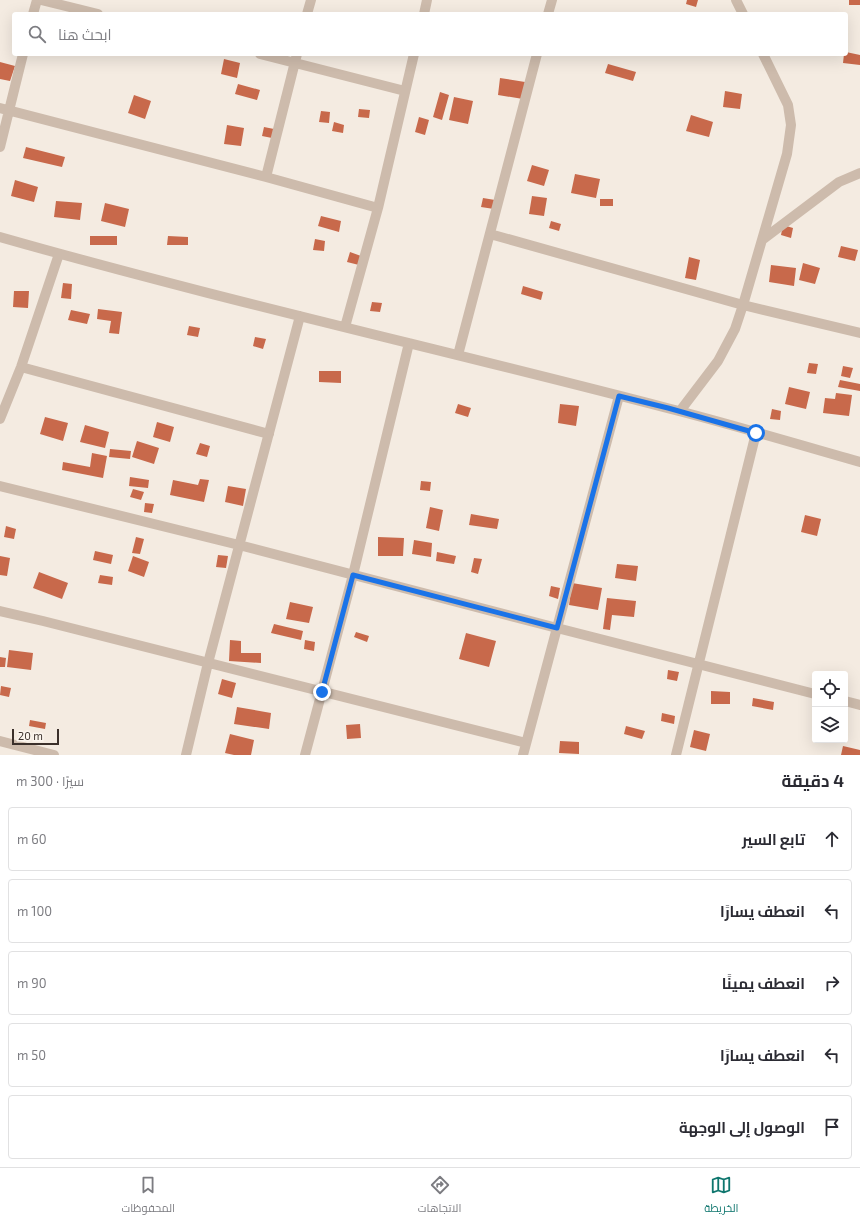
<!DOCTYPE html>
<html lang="ar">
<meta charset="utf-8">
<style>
:root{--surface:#fff;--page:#f7f7f7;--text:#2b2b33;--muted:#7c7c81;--line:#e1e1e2;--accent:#0f766e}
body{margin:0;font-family:"Exo 2",Cairo,sans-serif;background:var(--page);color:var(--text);direction:rtl}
.controls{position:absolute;right:12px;bottom:12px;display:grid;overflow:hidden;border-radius:4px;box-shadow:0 4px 16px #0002}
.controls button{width:36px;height:36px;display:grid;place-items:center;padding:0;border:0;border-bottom:1px solid var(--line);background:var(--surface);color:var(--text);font:20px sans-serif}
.scale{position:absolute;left:12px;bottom:10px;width:47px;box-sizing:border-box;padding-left:4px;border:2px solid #3b302b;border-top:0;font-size:11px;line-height:14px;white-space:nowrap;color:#3b302b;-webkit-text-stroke:3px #fbf5ee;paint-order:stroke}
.stop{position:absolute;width:12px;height:12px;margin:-9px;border:3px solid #1a73e8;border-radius:50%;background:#fff}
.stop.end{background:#1a73e8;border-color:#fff;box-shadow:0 1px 4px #0008}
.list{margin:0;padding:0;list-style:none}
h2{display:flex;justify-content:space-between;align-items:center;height:52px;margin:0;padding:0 16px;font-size:17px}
h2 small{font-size:13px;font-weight:400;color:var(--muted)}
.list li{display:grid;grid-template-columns:26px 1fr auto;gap:12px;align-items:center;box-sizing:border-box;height:64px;margin:0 8px 8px;padding:0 8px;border:1px solid var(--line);border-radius:4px}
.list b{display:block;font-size:15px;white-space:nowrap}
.list em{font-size:13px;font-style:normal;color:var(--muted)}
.icon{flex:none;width:22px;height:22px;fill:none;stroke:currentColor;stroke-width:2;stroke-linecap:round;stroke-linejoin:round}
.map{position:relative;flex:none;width:860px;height:755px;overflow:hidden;direction:ltr}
.search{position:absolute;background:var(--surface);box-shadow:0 4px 16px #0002;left:12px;right:12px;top:12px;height:44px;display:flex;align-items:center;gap:10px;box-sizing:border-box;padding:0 14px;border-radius:4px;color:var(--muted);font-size:15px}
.sheet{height:412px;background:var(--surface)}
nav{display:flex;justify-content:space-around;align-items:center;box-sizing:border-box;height:56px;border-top:1px solid var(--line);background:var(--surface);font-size:11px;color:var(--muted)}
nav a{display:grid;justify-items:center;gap:2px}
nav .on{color:var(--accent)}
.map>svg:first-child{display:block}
</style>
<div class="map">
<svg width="860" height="755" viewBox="0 0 860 755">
<rect width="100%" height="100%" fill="#f4ebe1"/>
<path fill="#c8694b" d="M687,0H698L696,7L686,4Z
M849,0H860V5H849Z
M846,52L860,55V65L843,63L844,54H846Z
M224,59L240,63L237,78L221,74Z
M0,62L15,66L10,81L0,79Z
M608,64L636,72L633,81L605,73Z
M500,78L525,82L523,99L498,95Z
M238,84L260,90L257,100L235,94Z
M725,91L742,94L740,109L723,107Z
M440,92L449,95L442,120L433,117Z
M134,95L151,101L145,119L128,113Z
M454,97L473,101L468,124L449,120Z
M359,109L370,110L369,118L358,117Z
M321,111L330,112L329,123L319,122Z
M691,115L713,122L709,137L686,131Z
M419,117L429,120L425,135L415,132Z
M334,122L344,125L343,133L332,131Z
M227,125L244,128L241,146L224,144Z
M264,127L274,129L272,138L262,136Z
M26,147L65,157L62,167L23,158Z
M532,165L549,170L544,186L527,181Z
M575,174L600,179L596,198L571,193Z
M15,180L38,187L34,202L11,196Z
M532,196L547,198L544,216L529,214Z
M483,198L495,200L494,209L481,207Z
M600,199H613V206H600Z
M56,201L82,203L80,220L54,217Z
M105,203L129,209L125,227L101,221Z
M321,216L341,221L339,232L318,226Z
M551,221L561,224L559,231L549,228Z
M783,225L793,228L791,238L781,235Z
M90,236H117V245H90Z
M168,236L188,237V245H167Z
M315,239L325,241L324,251L313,250Z
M841,246L858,250L855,261L838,257Z
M350,252L361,256L359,265L347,262Z
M689,257L700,260L696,280L685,278Z
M803,263L820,268L815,284L799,280Z
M771,265L796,268L794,286L769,282Z
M63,283L72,284L71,299L61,298Z
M523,286L543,292L541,300L521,294Z
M14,291H29L28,308L13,307Z
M372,302L382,303L380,312L370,311Z
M98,309L122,312L119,334L109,333L111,321L97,319Z
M71,310L90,314L87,324L68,320Z
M189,326L200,328L198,337L187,335Z
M255,337L266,339L263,349L253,346Z
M809,363L818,364L816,374L807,373Z
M843,366L853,368L850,378L841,376Z
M319,371H341V383L319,382Z
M840,380L860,384V391L838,387Z
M789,387L810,392L806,409L785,404Z
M836,393L852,395L849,416L823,413L825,398L835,399Z
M458,404L471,408L468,417L455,413Z
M560,404L579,406L576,426L558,423Z
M772,409L781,411L780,420L770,419Z
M45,417L68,423L63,441L40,434Z
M157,422L174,427L170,442L153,437Z
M85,425L109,432L105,448L80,442Z
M137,441L159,448L154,464L132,457Z
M200,443L210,446L207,457L196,454Z
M110,449L131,451L130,459L109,457Z
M92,453L107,456L103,478L62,470L63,462L90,467Z
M130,477L149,480L148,488L129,486Z
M200,479L209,480L204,502L170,495L173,480L198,485Z
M421,481L431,482L430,491L420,490Z
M228,486L246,489L243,506L225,502Z
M133,489L144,492L141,500L130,497Z
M145,503L154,504L152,513L144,512Z
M430,507L443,510L439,531L426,528Z
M471,514L499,519L497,529L469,525Z
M805,515L821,519L817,536L801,532Z
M6,526L16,529L14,539L4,537Z
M136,537L144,539L140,554L132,553Z
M378,537L404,538L403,556H378Z
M414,540L432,543L431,557L412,554Z
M95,551L113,555L111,564L93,560Z
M437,552L456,556L454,564L436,561Z
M218,555L228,556L226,568L216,567Z
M0,556L10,558L7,576L0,575Z
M133,556L149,562L144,577L128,571Z
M474,558L482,559L478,574L471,572Z
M617,564L638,566L636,581L615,578Z
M39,572L68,583L62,599L33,588Z
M100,575L113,577L112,585L98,583Z
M572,583L602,588L598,610L569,605Z
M551,586L560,588L558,599L549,596Z
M607,598L636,601L634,617L612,615L610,630L603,629Z
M290,602L313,607L309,623L286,619Z
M274,624L303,631L301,640L271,633Z
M356,632L369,636L367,642L354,637Z
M466,633L496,641L489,667L459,659Z
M230,640L241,641V653H261V663L229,661Z
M305,640L315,642L314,651L304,649Z
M9,650L33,653L31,670L7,667Z
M0,657L6,658L5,667H0Z
M668,670L679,672L677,681L667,679Z
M222,679L236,683L232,698L218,694Z
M1,686L11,688L9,697L0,695Z
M711,691L730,692V704H711Z
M753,698L774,702L773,710L752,706Z
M237,707L271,713L269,729L234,724Z
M662,713L675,716L674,724L661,721Z
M30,720L46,723L45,729L29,726Z
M360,724L361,738L347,739L346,725Z
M626,726L645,731L642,739L624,734Z
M694,730L710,734L706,751L690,747Z
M230,734L254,740L251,755H234L225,753Z
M560,741L579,742V754L559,753Z
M843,746L860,750V755H841Z"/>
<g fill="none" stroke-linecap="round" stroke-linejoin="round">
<path stroke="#cdbbac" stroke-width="10" d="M41,0L98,14
M736,0L743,14
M33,14L37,0
M307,14L311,0
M424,14L427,0
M548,14L552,0
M260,54L405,91
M0,108L266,177L378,208
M0,147L23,54
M266,177L297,54
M490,234L743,305L860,333
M0,237C221,300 445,350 667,408C731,424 796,444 860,462
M762,240L839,182L860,173
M345,327L378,208L414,54
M458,355L537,54
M21,367L269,434
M680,411L718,361L735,329L743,305L787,154L791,125L788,105L763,54
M0,419L21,367L59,254
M0,486L239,545L557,628L815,694
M0,611L43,621L526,743
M845,701L860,705
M0,741L54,755
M186,755L208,663L300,316
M305,755L353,575L409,343
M523,755L619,396
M676,755L756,433"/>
</g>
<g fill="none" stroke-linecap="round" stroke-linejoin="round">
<path stroke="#1a73e8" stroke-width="5" d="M322,692L353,575L557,628L619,396L668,408L756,433"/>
</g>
</svg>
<div class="controls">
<button><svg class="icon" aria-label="locate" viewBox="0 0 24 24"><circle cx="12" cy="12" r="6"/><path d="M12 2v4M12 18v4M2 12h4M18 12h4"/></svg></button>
<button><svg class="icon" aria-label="layers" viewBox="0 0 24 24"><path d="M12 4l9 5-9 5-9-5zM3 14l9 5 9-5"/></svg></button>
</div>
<div class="scale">20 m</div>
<div class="stop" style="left:756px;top:433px"></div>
<div class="stop end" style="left:322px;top:692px"></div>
<div class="search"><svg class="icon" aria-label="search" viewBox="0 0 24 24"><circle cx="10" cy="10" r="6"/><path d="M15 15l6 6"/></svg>ابحث هنا</div>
</div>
<section class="sheet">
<h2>4 دقيقة<small>سيرًا · 300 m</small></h2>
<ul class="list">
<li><svg class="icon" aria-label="ahead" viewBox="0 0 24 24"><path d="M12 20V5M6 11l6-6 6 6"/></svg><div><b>تابع السير</b></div><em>60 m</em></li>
<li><svg class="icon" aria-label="left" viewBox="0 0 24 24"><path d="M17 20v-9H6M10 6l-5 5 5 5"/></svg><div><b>انعطف يسارًا</b></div><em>100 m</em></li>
<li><svg class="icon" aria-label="right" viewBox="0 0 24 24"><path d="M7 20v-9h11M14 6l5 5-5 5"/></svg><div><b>انعطف يمينًا</b></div><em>90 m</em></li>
<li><svg class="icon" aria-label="left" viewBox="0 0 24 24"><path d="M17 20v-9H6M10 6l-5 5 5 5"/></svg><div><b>انعطف يسارًا</b></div><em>50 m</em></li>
<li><svg class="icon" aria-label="arrive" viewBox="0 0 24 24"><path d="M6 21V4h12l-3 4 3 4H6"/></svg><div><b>الوصول إلى الوجهة</b></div></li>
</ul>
</section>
<nav>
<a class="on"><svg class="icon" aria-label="map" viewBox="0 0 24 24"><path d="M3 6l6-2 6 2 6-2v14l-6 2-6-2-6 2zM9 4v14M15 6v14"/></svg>الخريطة</a>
<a><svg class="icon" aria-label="directions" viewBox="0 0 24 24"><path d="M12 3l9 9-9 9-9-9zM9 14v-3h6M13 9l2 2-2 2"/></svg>الاتجاهات</a>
<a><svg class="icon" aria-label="saved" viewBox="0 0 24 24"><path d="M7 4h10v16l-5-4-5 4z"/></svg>المحفوظات</a>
</nav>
